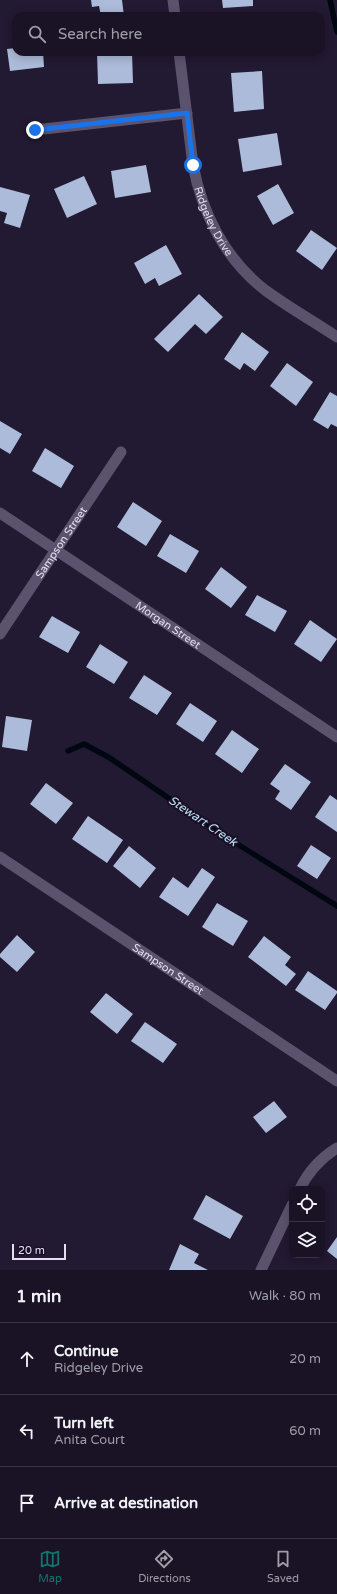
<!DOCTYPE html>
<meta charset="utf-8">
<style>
:root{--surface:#1a1326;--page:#231c2e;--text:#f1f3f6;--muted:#9f9ea7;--line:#383243;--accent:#0f766e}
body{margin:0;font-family:"Varela Round",sans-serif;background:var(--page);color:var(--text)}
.controls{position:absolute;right:12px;bottom:12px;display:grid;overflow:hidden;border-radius:8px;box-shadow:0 2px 10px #0003}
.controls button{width:36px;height:36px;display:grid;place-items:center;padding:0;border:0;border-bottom:1px solid var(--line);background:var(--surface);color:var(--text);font:20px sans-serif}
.scale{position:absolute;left:12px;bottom:10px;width:54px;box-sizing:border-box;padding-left:4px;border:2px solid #e4deef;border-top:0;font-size:11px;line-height:14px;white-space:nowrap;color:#e4deef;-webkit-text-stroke:3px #191027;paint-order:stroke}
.stop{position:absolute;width:12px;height:12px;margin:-9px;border:3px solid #1a73e8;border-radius:50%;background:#fff}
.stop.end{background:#1a73e8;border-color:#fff;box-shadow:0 1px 4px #0008}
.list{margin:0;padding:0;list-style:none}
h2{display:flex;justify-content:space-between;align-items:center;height:52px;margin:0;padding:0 16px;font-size:17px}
h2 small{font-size:13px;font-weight:400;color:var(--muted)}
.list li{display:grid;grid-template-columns:26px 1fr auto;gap:12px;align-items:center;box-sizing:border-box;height:72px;padding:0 16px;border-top:1px solid var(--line)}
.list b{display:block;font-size:15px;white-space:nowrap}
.list p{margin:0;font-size:13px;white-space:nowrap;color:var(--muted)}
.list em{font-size:13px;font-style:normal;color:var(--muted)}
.icon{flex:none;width:22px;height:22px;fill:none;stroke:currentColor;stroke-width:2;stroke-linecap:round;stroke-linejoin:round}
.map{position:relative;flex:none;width:337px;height:1270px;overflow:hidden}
.search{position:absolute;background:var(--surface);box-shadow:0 2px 10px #0003;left:12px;right:12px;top:12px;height:44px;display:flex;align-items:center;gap:10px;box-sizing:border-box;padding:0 14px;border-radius:12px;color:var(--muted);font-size:15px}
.sheet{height:268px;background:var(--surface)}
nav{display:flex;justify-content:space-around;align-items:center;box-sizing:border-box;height:56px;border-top:1px solid var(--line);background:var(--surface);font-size:11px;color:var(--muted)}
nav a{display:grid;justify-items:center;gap:2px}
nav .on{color:var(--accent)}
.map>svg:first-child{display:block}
</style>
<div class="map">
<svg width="337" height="1270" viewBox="0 0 337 1270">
<rect width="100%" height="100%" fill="#221932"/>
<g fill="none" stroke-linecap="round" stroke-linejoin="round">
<path stroke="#000711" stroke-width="5.5" d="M330,0L337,32
M68,751L84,744L110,758L218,832L337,906"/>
</g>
<path fill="#acbbd9" d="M91,0H122L124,16H101L99,6L92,7Z
M222,0H253V6L223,8Z
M16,48V52H43L44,67L10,71L7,49Z
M97,52H132L133,83L98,84Z
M229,52H248V53L230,56Z
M262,71L264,109L234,112L231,73Z
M277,133L282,165L243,172L238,139Z
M146,165L151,192L115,198L111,171Z
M84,176L97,204L67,218L54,189Z
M278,184L294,213L273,225L257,196Z
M0,187L30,195L20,228L4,223L7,213L0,211Z
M311,230L337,248L322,270L296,251Z
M166,245L182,274L159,286L155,278L145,284L134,263Z
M199,294L223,317L206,334L195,324L168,352L154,339Z
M242,332L269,352L255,371L244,363L240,370L224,359Z
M287,363L313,382L296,406L270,386Z
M330,392L337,396V427L331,424L328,429L313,420Z
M0,421L22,434L10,454L0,448Z
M45,448L74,466L61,488L32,471Z
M133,502L162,521L146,546L117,527Z
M170,534L199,551L186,573L157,556Z
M221,567L247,587L231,608L205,589Z
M257,595L287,611L275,632L245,615Z
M52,616L80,632L68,653L39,637Z
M310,620L337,639L321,662L294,644Z
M100,644L128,662L114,684L86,667Z
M144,675L172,693L157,715L129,698Z
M190,703L217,721L203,742L176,724Z
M6,716L32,720L27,751L2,747Z
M232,730L259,749L242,773L215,754Z
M285,764L311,782L291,810L275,799L280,791L270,784Z
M46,783L73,803L56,824L30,804Z
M330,795L337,800V832L315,817Z
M88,816L123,840L107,863L72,839Z
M311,845L331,858L317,879L297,866Z
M129,846L156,868L140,888L113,866Z
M202,868L215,877L188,916L159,897L173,877L188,888Z
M217,903L248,921L233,946L202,927Z
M17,935L35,952L17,972L0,957V954Z
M264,936L291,957L285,965L296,974L286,986L248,957Z
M308,971L337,991V993L325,1010L295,990Z
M106,993L133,1014L117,1034L90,1012Z
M145,1022L177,1044L163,1063L131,1041Z
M274,1101L287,1117L266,1133L253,1117Z
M206,1195L243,1216L230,1239L193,1219Z
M337,1237V1259L327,1251Z
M180,1244L199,1254L194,1263L208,1270H169Z"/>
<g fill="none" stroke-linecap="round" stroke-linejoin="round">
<g stroke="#5b526e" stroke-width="11">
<path d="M173,0L175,16"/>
<path id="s1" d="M179,52L193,165C202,213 225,259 265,290C288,307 313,321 337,337"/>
<path d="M35,130L187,113"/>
<path id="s2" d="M0,513L337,737"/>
<path id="s3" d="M0,634L121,452"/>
<path id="s4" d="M0,857L337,1081"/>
<path d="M300,1189C308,1172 321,1158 337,1148"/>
<path d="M261,1270L292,1205"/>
</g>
</g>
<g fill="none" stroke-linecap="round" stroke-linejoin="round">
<path stroke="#1a73e8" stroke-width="5" d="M35,130L187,113L193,165"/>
</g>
<g text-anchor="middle" stroke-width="4" stroke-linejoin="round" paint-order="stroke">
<g font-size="11" fill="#e4deef" stroke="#191027">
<text dy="4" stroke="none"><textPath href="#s1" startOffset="174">Ridgeley Drive</textPath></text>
<text dy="4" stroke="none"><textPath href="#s3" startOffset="110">Sampson Street</textPath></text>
<text dy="4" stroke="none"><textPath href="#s2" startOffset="202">Morgan Street</textPath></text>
<text dy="4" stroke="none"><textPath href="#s4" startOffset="202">Sampson Street</textPath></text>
</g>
<g font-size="12" font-style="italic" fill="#bbe1f5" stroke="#191027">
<text transform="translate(203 821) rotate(34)" y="4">Stewart Creek</text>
</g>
</g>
</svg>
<div class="controls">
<button><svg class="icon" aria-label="locate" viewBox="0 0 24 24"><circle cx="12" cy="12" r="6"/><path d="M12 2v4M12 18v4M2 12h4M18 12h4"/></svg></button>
<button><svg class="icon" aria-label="layers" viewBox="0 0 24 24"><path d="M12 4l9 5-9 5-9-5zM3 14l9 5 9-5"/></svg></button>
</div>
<div class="scale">20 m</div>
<div class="stop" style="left:193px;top:165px"></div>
<div class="stop end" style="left:35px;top:130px"></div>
<div class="search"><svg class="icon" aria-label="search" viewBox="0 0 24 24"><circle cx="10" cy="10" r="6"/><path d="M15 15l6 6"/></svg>Search here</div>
</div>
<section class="sheet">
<h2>1 min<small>Walk · 80 m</small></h2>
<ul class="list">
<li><svg class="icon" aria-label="ahead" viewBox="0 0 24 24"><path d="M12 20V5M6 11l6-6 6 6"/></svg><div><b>Continue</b><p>Ridgeley Drive</p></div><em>20 m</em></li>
<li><svg class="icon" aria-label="left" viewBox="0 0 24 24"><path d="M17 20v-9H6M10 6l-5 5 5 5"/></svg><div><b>Turn left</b><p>Anita Court</p></div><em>60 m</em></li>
<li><svg class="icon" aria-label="arrive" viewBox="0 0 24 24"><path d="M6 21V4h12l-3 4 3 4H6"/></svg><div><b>Arrive at destination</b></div></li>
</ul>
</section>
<nav>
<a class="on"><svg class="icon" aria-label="map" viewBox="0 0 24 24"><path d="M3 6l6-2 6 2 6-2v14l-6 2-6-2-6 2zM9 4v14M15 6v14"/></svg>Map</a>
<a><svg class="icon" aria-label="directions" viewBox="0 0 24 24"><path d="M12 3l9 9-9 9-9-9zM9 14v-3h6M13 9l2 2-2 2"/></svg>Directions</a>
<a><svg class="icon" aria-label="saved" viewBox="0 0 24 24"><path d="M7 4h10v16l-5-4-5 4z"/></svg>Saved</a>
</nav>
